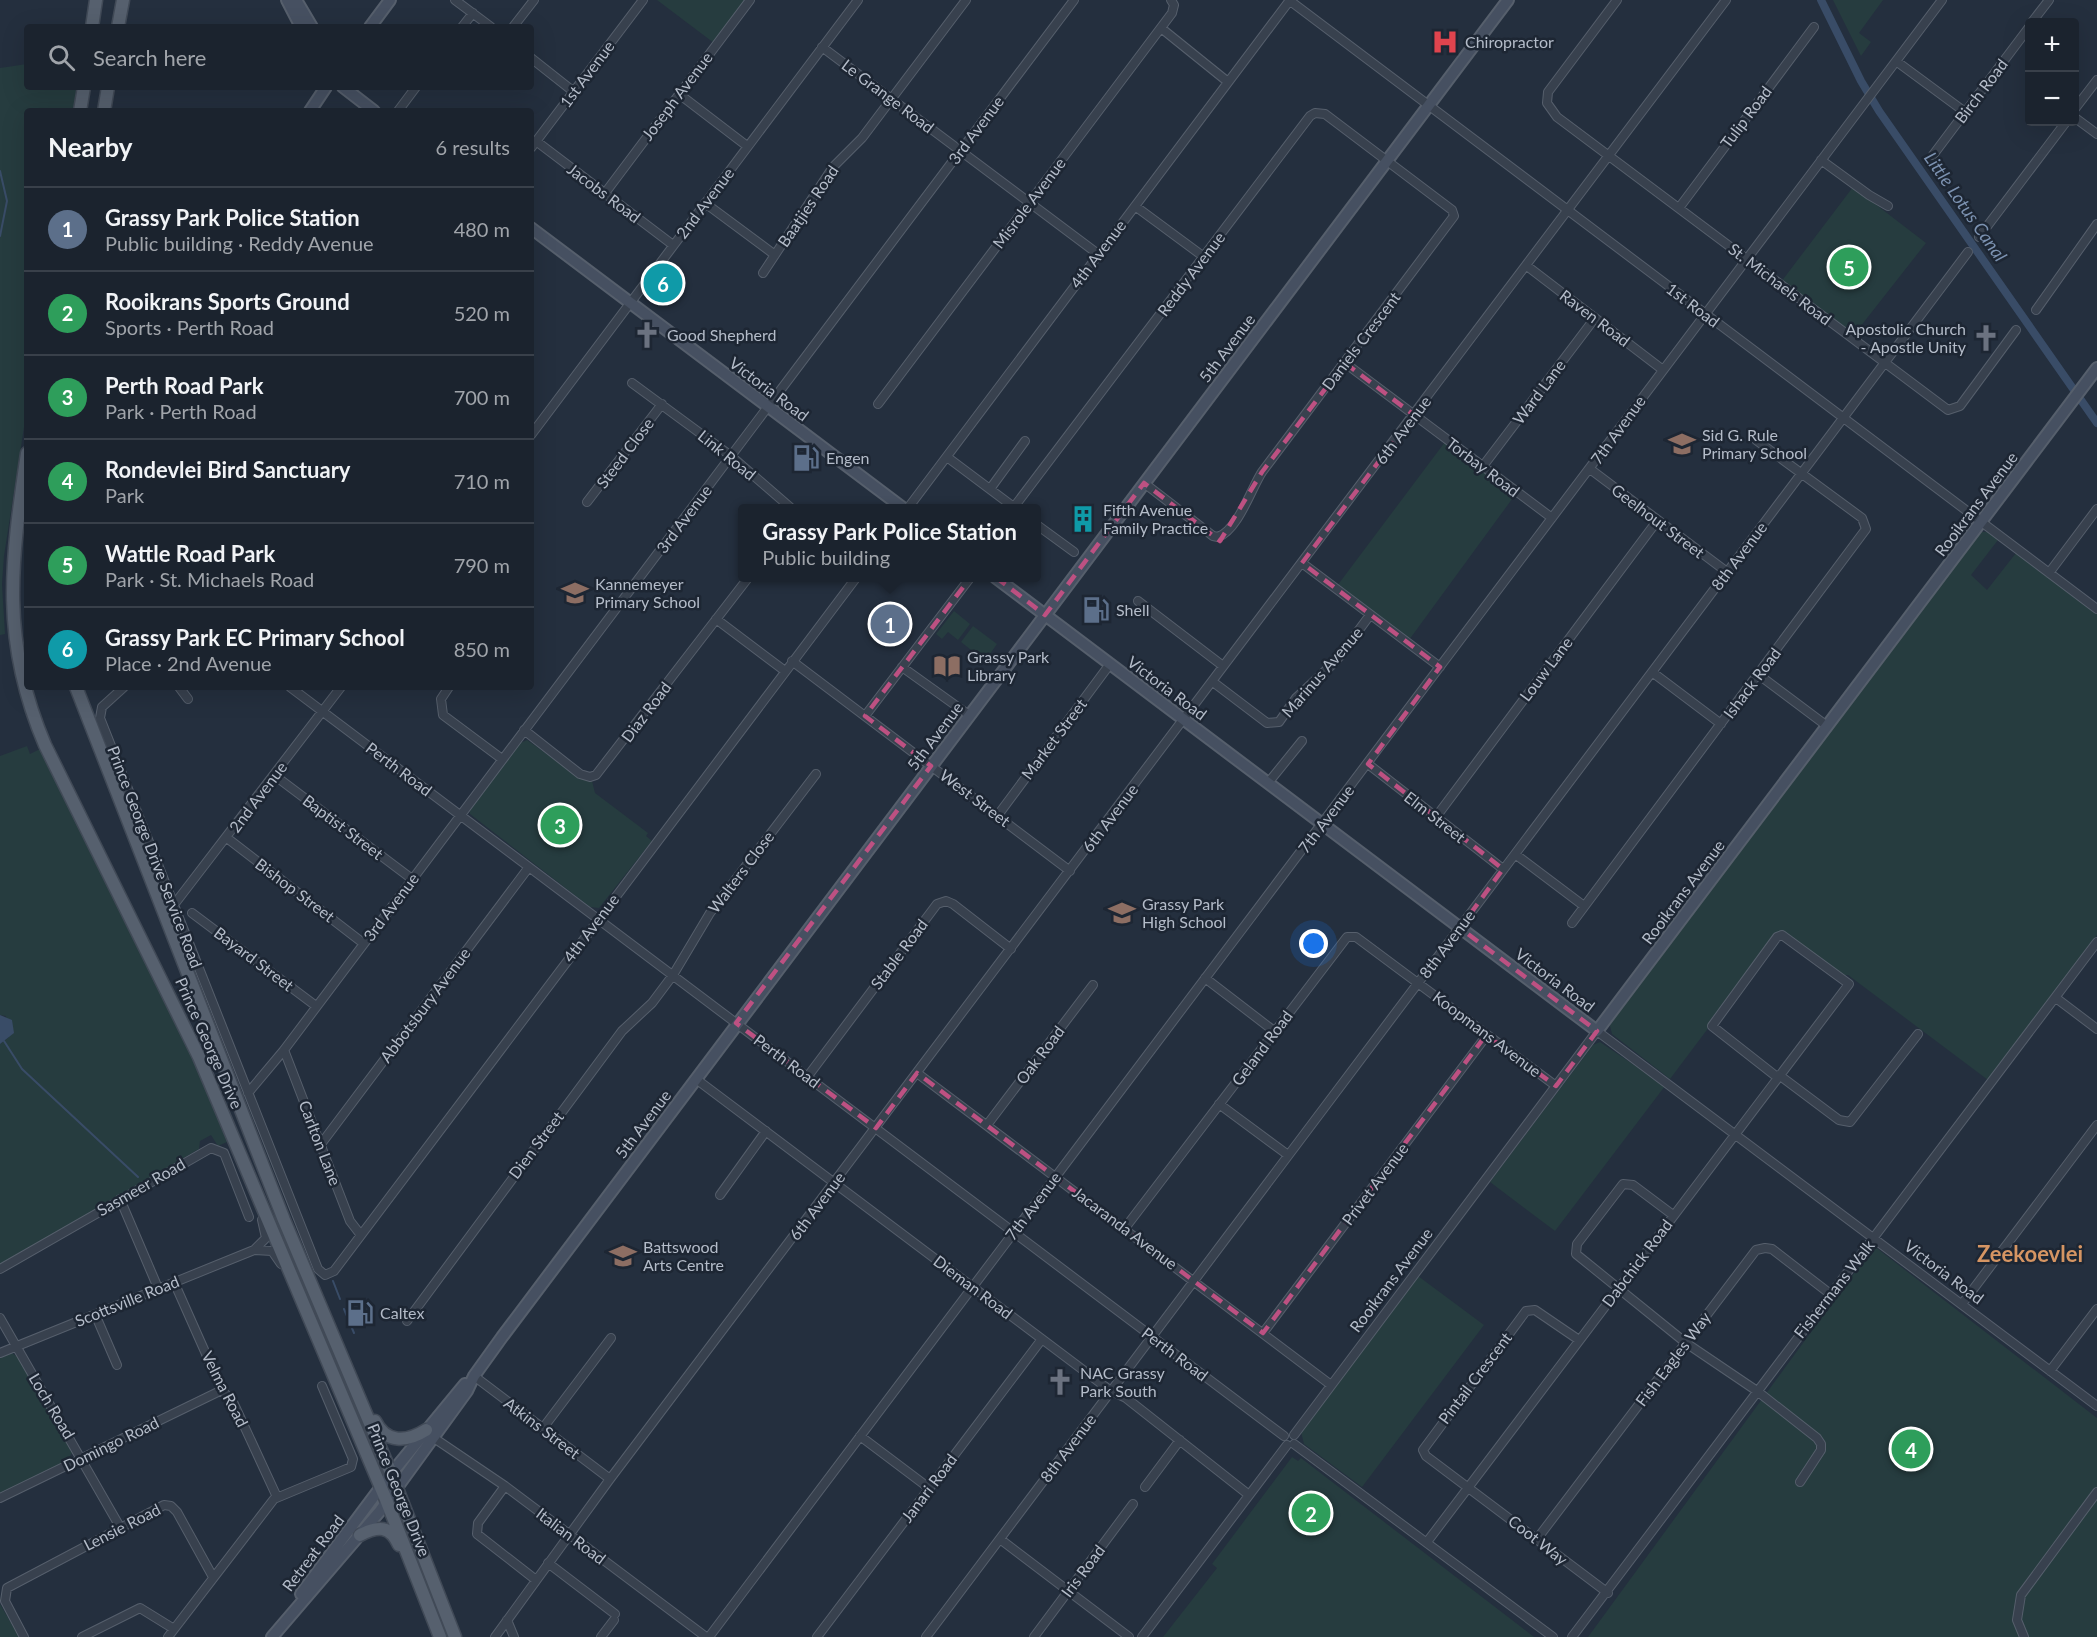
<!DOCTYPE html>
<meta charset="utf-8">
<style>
:root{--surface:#1b232e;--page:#282f3a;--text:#f1f3f6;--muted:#a0a4aa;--line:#39404a;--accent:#8c9099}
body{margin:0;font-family:Lato,sans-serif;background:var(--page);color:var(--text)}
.controls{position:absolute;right:18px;top:18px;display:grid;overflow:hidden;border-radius:6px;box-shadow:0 6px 24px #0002}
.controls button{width:54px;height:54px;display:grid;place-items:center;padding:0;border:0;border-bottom:2px solid var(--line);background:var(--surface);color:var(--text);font:30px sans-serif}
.you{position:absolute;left:1314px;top:944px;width:21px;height:21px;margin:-15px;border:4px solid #fff;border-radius:50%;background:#1a73e8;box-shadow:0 0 0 9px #1a73e833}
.badge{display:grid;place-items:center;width:39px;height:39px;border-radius:50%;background:var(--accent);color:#fff;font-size:20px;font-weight:700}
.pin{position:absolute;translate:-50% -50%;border:3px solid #fff;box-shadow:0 2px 6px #0006}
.popup{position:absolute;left:738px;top:504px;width:303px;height:78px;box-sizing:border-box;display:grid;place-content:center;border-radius:6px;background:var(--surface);filter:drop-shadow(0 2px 4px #0005);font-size:20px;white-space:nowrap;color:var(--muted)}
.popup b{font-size:22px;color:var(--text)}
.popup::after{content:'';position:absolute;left:50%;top:100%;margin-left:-12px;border:12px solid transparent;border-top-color:var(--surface)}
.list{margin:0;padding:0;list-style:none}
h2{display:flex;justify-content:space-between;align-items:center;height:78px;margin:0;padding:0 24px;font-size:26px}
h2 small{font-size:20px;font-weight:400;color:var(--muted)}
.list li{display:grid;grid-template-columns:39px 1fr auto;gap:18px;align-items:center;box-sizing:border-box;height:84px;padding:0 24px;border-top:2px solid var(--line)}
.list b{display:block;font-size:22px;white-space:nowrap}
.list p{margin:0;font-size:20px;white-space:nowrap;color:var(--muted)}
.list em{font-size:20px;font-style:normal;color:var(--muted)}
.icon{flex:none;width:33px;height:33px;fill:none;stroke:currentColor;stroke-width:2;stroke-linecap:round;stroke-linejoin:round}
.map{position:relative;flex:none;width:2097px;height:1637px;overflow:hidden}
.search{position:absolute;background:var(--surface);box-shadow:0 6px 24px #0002;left:24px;top:24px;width:510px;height:66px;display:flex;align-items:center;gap:15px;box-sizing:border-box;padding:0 21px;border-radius:6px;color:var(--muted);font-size:22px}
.panel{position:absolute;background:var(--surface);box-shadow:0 6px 24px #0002;left:24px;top:108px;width:510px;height:582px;border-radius:6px}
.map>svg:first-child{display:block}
</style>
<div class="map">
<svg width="2097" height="1637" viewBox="0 0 2097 1637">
<rect width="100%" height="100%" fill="#242f3e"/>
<path fill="#263c3f" d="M657,0H748L714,43Z
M1833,0H1883L1859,33L1871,42L1861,56Z
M27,64V87H78L74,111H27V408L4,556L2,584L5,634L0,635V68Z
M1853,187L1926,243L1853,336L1781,282Z
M1445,442L1515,495L1409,640L1337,586Z
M1979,532H1988L1998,540L1971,575L1987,590L2016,553L2097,614V935L1988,1080L1848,975H1841L1782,930L1670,1079L1612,1034L1609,1022Z
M954,611L970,624L958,640L948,632L942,639L936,634Z
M973,626L997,644L985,661L961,642Z
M527,740L581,778L592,781L595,793L648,833L646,836L652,841L599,908L590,907L470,814V809L518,744Z
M27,746L30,754L40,749L54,776C114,897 178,1016 227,1142L218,1146L211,1135L200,1141L199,1149L0,1265V1044L9,1037L6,1016L0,1015V756Z
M1600,1042L1665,1086L1555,1231L1490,1182L1593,1045Z
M1874,1246L2097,1418V1637H1588Z
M1418,1276L1484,1325L1362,1487L1304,1444L1301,1432Z
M12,1353L19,1358L72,1453L67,1461L0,1494V1357Z
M1292,1457L1298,1461L1301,1458L1534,1637H1163L1217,1568L1212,1564Z
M0,1604L19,1637H0Z"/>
<path fill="#394c67" d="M0,1015L12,1020L14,1033L0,1044Z"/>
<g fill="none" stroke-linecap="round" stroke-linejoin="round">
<path stroke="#394c67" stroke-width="2" d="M0,171L7,201L0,236
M4,1041L22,1069L138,1177
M333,1281L340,1299
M344,1309L354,1333"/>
<path stroke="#394c67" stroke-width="8" d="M1821,0L1861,81L1879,111L2097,423"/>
<defs>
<path id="street" d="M455,0L491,27
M1289,0L2097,609
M1617,0L1548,92L1547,103L1557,117L1948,410L1960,406L2016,330
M2032,22L2049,0
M462,27L473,13
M513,27L534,0
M1161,28L1228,82
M822,47L1098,254
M531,58L574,92
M1896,61L1965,112
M679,94L747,146
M2074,110L2097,80
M398,111L416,87
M2074,117L2097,134
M536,141L673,245
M531,148L643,0
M1933,155L2030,26
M1821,160L1869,195L1888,206
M605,193L750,0
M705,203L775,255
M1135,206L1204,257
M1679,208L1814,27
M1979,237L2066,122
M1527,266L1663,370
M763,273L833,167L862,138L966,0
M2036,310L2097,224
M1345,363L1552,518
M632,383L731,456L791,508
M878,404L1172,13L1174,5L1171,0
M531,435L858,0
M947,457L1015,508
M1483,466L1595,318
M1590,469L1727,572
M990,489L1025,441
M587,502L662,404
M1014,507L1310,116L1315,113L1325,114L1452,210L1454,216L1262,472C1251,489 1238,530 1218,537L1213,536L1144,483
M908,508L1290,0
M1037,525L1074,552
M1302,563L1440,667
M2049,573L2097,509
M1138,601L1223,666
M716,619L785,671
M792,661L1070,871
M902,667L969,715
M1652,672L1721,724
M1759,675L1827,726
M1213,682L1267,723L1279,722L1296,698L1336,661L1370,615
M124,687L102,707L100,718L318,1269L325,1275L334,1271L856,578
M179,687L188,699
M290,687L1284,1436
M449,687L441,699L443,715L502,759
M865,716L970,578
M524,730L580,774L590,777L596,775L748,578
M1368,764L1503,869
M274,775L412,879
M1268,783L1302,741
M998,815L1110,664
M1436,817L1657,521
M227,838L363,943
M1515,854L1584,906
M173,906L341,687
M192,913L316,1006
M1572,923L1866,529L1862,518L1756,440
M1205,978L1274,1031
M2056,998L2097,1029
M284,1050L350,1221L360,1234
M917,1073L1331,1385
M1779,1075L1839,1120L1850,1122L1918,1034
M808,1076L937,904L946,901L953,904L1011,949
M696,1079L1111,1391L1126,1398L1249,1495
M248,1093L284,1050L1074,0
M1219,1104L1288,1155
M987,1125L1093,985
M321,1144L529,867
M720,1195L766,1131
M120,1199L158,1288
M1673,1215L1633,1185L1623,1184L1577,1244L1576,1254L1686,1343L1757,1391L1817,1438L1821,1444V1450L1800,1482
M1125,1228L1347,937H1356L1556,1086
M255,1250L272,1251L281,1264
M0,1269L211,1148L224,1153L249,1217
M174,1282L222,1390L234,1404L277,1497
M1962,1304L2097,1125
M95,1314L117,1365
M0,1318L120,1527
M407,1321L622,1031L652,1003L673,975L710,913L816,774
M1263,1333L1487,1035
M1579,1340L1535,1310L1526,1311L1423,1450L1426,1456L1608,1593
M0,1353L254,1250L266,1238L262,1220
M2050,1371L2097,1309
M474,1376L610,1479
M543,1428L611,1338
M1294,1435L1597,1031L2097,1406
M860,1436L929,1488
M434,1438L505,1486L706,1637
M1294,1444L1553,1637
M505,1486L478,1523L477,1534L536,1580
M1145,1487L1180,1440
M0,1498L222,1390
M1000,1539L1129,1637
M1537,1539L1756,1250L1765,1248L1772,1249L1829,1293
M1427,1542L1849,984L1782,935L1777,937L1712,1026L1777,1077
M548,1563L615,1614
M507,1620L514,1637
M24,1637L5,1601L7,1588L164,1505L171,1506L177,1512L213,1577
M82,1637L140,1608L174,1629
M168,1637L274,1499L351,1467L353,1459L322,1386
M495,1637L610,1479L1726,0
M601,1637L614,1620
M709,1637L1942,0
M817,1637L1042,1339
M926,1637L1968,252
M1034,1637L1133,1504
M1142,1637L1287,1445
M1572,1637L2097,942
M2024,1637L2017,1620L2021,1595L2097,1492"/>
<path id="secondary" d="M287,0L301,27
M296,0L312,27
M370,27L390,0
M343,87L374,111
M310,111L326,87
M531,228L903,508
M996,578L1597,1031L2097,368
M301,1594L390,1475L465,1384
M272,1637L380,1511L467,1391L474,1376L502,1337L1508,0"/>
<path id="primary" d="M92,27L96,0
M118,27L123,0
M80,111L84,87
M104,111L108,87
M27,453C11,562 0,640 45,745L199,1057L387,1502L440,1637
M76,687L284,1220L391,1473L455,1637
M375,1421C386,1444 407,1442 426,1430
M360,1535C378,1526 390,1525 399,1545"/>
</defs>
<use href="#street" stroke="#565f6c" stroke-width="10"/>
<use href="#secondary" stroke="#565f6c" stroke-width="14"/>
<use href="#primary" stroke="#414a57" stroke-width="15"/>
<use href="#street" stroke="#38414e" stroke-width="8"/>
<use href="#secondary" stroke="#465061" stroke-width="10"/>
<use href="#primary" stroke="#56606e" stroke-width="12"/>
</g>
<path fill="none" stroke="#bd5182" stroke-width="4.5" stroke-dasharray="12 8" stroke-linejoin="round" d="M1345,363L1414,415L1302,563L1440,667L1368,764L1503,869L1460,928L1597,1031L1556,1086L1486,1035L1263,1333L917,1073L876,1128L736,1023L931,766L865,716L980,565L1045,615L1144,483L1220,541L1262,472Z"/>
<defs>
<symbol id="hospital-bare" viewBox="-9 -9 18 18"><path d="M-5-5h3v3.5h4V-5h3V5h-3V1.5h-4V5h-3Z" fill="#e0444e" stroke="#1d2633" stroke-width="2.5" paint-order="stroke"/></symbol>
<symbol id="church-bare" viewBox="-9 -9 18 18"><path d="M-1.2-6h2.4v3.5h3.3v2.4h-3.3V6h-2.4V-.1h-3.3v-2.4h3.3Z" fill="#6b7280" stroke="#1d2633" stroke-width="2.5" paint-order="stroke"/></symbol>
<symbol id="school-bare" viewBox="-9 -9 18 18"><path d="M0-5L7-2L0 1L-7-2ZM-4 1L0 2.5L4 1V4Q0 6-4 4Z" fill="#8d6e63" stroke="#1d2633" stroke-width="2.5" paint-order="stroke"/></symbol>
<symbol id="fuel-bare" viewBox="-9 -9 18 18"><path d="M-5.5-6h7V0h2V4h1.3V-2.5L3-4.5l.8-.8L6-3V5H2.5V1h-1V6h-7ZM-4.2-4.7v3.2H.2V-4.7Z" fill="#5c6f8a" stroke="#1d2633" stroke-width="2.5" paint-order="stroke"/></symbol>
<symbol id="building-bare" viewBox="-9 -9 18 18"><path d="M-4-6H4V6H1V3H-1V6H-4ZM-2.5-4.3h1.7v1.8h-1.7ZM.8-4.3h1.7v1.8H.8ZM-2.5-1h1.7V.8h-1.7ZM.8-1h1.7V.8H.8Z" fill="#0f9aa8" stroke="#1d2633" stroke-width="2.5" paint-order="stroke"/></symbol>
<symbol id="library-bare" viewBox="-9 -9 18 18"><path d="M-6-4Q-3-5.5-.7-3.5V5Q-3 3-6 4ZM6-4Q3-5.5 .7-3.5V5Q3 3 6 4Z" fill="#8d6e63" stroke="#1d2633" stroke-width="2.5" paint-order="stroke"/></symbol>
</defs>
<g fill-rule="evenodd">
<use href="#hospital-bare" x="1426" y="23" width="38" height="38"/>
<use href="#church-bare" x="628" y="316" width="38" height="38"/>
<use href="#church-bare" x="1967" y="319" width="38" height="38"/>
<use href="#school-bare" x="1663" y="425" width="38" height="38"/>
<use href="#fuel-bare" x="787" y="439" width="38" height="38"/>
<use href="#building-bare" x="1064" y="500" width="38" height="38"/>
<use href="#school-bare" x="556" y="574" width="38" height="38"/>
<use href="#fuel-bare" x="1077" y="591" width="38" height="38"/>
<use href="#library-bare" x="928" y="647" width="38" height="38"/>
<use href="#school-bare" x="1103" y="894" width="38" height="38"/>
<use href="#school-bare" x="604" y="1237" width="38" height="38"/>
<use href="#fuel-bare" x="341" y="1294" width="38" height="38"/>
<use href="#church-bare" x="1041" y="1363" width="38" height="38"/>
</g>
<g text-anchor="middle" stroke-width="5" stroke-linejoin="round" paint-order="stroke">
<g font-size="16" fill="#b4bcc9" stroke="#1d2633" text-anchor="start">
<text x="1465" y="48">Chiropractor</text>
<text x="1966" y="335" text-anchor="end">Apostolic Church<tspan x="1966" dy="18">- Apostle Unity</tspan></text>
<text x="667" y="341">Good Shepherd</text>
<text x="1702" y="441">Sid G. Rule<tspan x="1702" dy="18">Primary School</tspan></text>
<text x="826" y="464">Engen</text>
<text x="1103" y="516">Fifth Avenue<tspan x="1103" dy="18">Family Practice</tspan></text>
<text x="595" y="590">Kannemeyer<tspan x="595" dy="18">Primary School</tspan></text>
<text x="1116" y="616">Shell</text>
<text x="967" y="663">Grassy Park<tspan x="967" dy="18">Library</tspan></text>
<text x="1142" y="910">Grassy Park<tspan x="1142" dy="18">High School</tspan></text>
<text x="643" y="1253">Battswood<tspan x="643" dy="18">Arts Centre</tspan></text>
<text x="380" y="1319">Caltex</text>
<text x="1080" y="1379">NAC Grassy<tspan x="1080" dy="18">Park South</tspan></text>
</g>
<g font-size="16" fill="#b4bcc9" stroke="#1d2633">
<text transform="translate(587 74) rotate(-53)" y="6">1st Avenue</text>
<text transform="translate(1981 91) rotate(-53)" y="6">Birch Road</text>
<text transform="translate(677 96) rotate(-53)" y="6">Joseph Avenue</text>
<text transform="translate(888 96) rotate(37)" y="6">Le Grange Road</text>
<text transform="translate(1746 117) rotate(-53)" y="6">Tulip Road</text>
<text transform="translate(976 130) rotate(-53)" y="6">3rd Avenue</text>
<text transform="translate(604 193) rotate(37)" y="6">Jacobs Road</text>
<text transform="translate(705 203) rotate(-53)" y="6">2nd Avenue</text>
<text transform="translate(1029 203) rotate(-53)" y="6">Misrole Avenue</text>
<text transform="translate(808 206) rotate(-56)" y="6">Baatjies Road</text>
<text transform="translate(1098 254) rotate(-53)" y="6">4th Avenue</text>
<text transform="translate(1191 274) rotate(-53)" y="6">Reddy Avenue</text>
<text transform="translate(1780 284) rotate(37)" y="6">St. Michaels Road</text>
<text transform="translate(1693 305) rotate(37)" y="6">1st Road</text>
<text transform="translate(1595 318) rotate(37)" y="6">Raven Road</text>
<text transform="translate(1361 341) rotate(-53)" y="6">Daniels Crescent</text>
<text transform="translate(1227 348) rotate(-53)" y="6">5th Avenue</text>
<text transform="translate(769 389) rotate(37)" y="6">Victoria Road</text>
<text transform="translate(1539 392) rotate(-53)" y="6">Ward Lane</text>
<text transform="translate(1403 430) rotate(-53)" y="6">6th Avenue</text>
<text transform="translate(1618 430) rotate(-54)" y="6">7th Avenue</text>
<text transform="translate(625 453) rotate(-53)" y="6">Steed Close</text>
<text transform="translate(727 455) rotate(39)" y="6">Link Road</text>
<text transform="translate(1483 467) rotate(37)" y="6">Torbay Road</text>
<text transform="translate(1976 504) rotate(-53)" y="6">Rooikrans Avenue</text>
<text transform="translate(684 519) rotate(-53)" y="6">3rd Avenue</text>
<text transform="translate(1658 521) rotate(37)" y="6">Geelhout Street</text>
<text transform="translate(1739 556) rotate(-53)" y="6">8th Avenue</text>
<text transform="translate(1546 669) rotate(-53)" y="6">Louw Lane</text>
<text transform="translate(1322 672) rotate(-49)" y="6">Marinus Avenue</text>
<text transform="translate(1752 683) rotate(-53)" y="6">Ishack Road</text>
<text transform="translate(1167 688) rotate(37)" y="6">Victoria Road</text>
<text transform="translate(646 712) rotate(-53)" y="6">Diaz Road</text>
<text transform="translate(935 736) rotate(-53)" y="6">5th Avenue</text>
<text transform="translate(1054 739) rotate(-53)" y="6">Market Street</text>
<text transform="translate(399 769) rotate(37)" y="6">Perth Road</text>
<text transform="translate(258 797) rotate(-53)" y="6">2nd Avenue</text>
<text transform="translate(975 798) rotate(37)" y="6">West Street</text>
<text transform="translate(1435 817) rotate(38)" y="6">Elm Street</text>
<text transform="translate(1110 818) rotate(-53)" y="6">6th Avenue</text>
<text transform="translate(1326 819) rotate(-53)" y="6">7th Avenue</text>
<text transform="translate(343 827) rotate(37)" y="6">Baptist Street</text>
<text transform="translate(155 857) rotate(69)" y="6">Prince George Drive Service Road</text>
<text transform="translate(741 872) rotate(-53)" y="6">Walters Close</text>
<text transform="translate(295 890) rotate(37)" y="6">Bishop Street</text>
<text transform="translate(1683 892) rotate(-53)" y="6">Rooikrans Avenue</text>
<text transform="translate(391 907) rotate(-53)" y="6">3rd Avenue</text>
<text transform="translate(591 928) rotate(-53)" y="6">4th Avenue</text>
<text transform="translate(1447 944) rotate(-53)" y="6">8th Avenue</text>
<text transform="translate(899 954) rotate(-53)" y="6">Stable Road</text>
<text transform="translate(254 959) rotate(37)" y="6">Bayard Street</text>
<text transform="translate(1555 980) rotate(37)" y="6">Victoria Road</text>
<text transform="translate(425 1005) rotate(-53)" y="6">Abbotsbury Avenue</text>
<text transform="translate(1487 1034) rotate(37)" y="6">Koopmans Avenue</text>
<text transform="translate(209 1043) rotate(66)" y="6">Prince George Drive</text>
<text transform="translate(1262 1048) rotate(-53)" y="6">Geland Road</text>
<text transform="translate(1040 1055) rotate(-53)" y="6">Oak Road</text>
<text transform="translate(787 1061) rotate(37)" y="6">Perth Road</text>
<text transform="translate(643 1124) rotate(-53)" y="6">5th Avenue</text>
<text transform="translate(320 1143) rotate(69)" y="6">Carlton Lane</text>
<text transform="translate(536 1145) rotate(-53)" y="6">Dien Street</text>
<text transform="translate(1375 1184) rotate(-53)" y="6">Privet Avenue</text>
<text transform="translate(141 1187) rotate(-30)" y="6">Sasmeer Road</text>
<text transform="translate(817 1206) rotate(-53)" y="6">6th Avenue</text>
<text transform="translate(1033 1206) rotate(-53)" y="6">7th Avenue</text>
<text transform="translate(1125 1228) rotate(37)" y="6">Jacaranda Avenue</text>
<text transform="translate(1637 1263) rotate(-53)" y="6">Dabchick Road</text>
<text transform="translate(1944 1272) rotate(37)" y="6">Victoria Road</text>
<text transform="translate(1391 1280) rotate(-53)" y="6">Rooikrans Avenue</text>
<text transform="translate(973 1287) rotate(37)" y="6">Dieman Road</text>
<text transform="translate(1834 1289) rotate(-52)" y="6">Fishermans Walk</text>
<text transform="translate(127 1301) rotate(-22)" y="6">Scottsville Road</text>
<text transform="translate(1175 1354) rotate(37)" y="6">Perth Road</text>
<text transform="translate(1673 1359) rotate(-53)" y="6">Fish Eagles Way</text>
<text transform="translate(1475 1378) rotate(-53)" y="6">Pintail Crescent</text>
<text transform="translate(225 1389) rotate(63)" y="6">Velma Road</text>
<text transform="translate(52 1406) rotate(59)" y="6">Loch Road</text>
<text transform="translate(542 1428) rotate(37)" y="6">Atkins Street</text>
<text transform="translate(111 1444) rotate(-26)" y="6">Domingo Road</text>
<text transform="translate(1068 1448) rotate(-53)" y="6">8th Avenue</text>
<text transform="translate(929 1488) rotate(-53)" y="6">Janari Road</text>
<text transform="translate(399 1490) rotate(68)" y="6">Prince George Drive</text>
<text transform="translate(122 1527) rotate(-27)" y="6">Lensie Road</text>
<text transform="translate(571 1536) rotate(37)" y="6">Italian Road</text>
<text transform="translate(1538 1540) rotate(38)" y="6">Coot Way</text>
<text transform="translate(313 1553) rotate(-53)" y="6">Retreat Road</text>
<text transform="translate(1083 1571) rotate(-53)" y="6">Iris Road</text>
</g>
<g font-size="18" font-style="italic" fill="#7c92b1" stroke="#1d2633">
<text transform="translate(1965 207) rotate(55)" y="6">Little Lotus Canal</text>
</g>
<g font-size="22" font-weight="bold" fill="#d59563" stroke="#1d2633">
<text x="2030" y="1262">Zeekoevlei</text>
</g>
</g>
</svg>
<div class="controls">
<button>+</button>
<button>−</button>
</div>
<div class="you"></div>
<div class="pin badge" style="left:890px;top:624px;background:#5c6f8a">1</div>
<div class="popup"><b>Grassy Park Police Station</b>Public building</div>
<div class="pin badge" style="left:1311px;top:1513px;background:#2e9e5b">2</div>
<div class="pin badge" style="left:560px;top:825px;background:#2e9e5b">3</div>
<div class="pin badge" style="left:1911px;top:1449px;background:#2e9e5b">4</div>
<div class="pin badge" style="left:1849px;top:267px;background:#2e9e5b">5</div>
<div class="pin badge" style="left:663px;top:283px;background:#0f9aa8">6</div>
<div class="search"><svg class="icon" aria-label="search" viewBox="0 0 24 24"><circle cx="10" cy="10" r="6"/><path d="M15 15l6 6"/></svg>Search here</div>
<section class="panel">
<h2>Nearby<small>6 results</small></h2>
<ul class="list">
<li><span class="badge" style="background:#5c6f8a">1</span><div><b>Grassy Park Police Station</b><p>Public building · Reddy Avenue</p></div><em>480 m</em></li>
<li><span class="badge" style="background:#2e9e5b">2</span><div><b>Rooikrans Sports Ground</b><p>Sports · Perth Road</p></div><em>520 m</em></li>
<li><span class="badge" style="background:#2e9e5b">3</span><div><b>Perth Road Park</b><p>Park · Perth Road</p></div><em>700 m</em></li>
<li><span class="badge" style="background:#2e9e5b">4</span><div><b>Rondevlei Bird Sanctuary</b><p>Park</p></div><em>710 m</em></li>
<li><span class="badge" style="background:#2e9e5b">5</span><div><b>Wattle Road Park</b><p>Park · St. Michaels Road</p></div><em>790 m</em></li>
<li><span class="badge" style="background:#0f9aa8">6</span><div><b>Grassy Park EC Primary School</b><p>Place · 2nd Avenue</p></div><em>850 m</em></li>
</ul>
</section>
</div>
